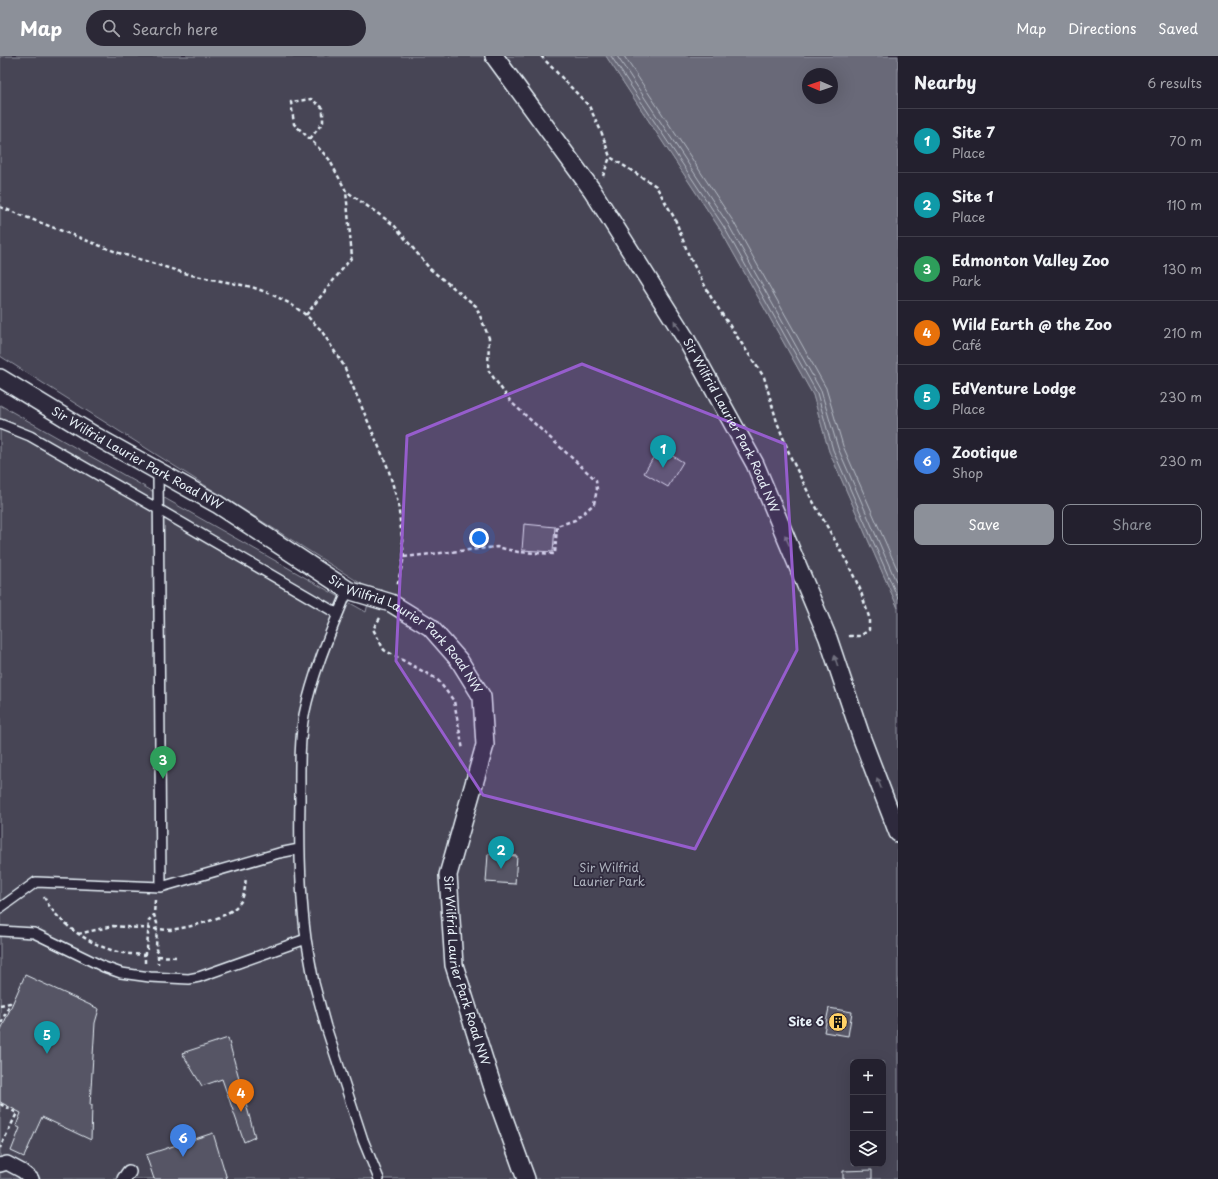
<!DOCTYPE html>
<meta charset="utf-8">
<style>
:root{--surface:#23202e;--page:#2b2836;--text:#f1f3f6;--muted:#a3a3aa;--line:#403e4a;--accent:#8c9099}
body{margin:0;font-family:"Playpen Sans",sans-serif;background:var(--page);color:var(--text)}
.controls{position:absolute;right:12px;bottom:12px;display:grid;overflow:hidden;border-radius:8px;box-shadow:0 4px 16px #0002}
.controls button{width:36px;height:36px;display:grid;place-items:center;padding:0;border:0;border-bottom:1px solid var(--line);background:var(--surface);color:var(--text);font:20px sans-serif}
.compass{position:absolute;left:802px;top:12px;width:36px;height:36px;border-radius:50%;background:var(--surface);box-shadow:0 4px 16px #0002;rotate:272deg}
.you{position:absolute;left:479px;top:482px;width:14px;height:14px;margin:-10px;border:3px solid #fff;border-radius:50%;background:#1a73e8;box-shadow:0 0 0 6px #1a73e833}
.badge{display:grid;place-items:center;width:26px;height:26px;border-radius:50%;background:var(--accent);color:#fff;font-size:13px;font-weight:700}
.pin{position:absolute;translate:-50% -33px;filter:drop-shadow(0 1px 2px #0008)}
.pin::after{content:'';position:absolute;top:21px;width:14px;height:12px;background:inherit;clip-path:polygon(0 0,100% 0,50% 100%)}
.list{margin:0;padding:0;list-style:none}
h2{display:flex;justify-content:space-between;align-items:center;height:52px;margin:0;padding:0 16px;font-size:17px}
h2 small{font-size:13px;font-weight:400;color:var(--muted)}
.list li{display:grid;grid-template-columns:26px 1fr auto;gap:12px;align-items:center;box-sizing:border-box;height:64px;padding:0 16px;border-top:1px solid var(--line)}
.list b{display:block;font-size:15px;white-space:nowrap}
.list p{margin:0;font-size:13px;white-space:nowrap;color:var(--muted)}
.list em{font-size:13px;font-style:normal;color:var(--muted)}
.actions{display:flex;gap:8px;padding:12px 16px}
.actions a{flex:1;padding:9px 0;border:1px solid var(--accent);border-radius:8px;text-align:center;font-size:14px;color:var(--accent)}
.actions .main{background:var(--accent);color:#fff}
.icon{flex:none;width:22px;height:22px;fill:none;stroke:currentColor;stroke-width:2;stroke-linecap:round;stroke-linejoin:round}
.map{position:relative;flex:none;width:898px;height:1123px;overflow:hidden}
header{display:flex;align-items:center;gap:24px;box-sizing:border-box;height:56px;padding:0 20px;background:var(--accent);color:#fff}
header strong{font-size:19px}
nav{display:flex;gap:22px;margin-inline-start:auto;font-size:14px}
.search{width:280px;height:36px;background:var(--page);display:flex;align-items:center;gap:10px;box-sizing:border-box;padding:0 14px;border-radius:22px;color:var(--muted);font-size:15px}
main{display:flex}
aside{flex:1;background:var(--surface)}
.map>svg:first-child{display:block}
</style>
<header>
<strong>Map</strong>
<div class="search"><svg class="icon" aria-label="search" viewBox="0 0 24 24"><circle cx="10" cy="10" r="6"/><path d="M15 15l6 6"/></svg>Search here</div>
<nav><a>Map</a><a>Directions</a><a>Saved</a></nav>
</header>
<main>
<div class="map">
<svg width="898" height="1123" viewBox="0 0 898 1123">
<rect width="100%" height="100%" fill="#2f2a3d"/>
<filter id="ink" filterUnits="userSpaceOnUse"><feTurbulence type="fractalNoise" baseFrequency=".025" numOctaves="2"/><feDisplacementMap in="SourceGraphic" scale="8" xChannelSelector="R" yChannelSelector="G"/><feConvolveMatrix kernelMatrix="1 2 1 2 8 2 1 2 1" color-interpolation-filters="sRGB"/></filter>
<g filter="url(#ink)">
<path fill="#464455" stroke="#979aa6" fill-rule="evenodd" d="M0,0H606L720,173L813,339L829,395L898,552V1123H0V349L366,556L371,534L0,300ZM853,1006H883V1108H853Z"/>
<path fill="#696978" stroke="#9c9fab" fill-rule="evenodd" d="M606,0H898V552L829,395L813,339L720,173ZM808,18H832V42H808Z"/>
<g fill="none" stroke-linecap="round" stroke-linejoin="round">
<path stroke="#b5bbc5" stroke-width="1" d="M611,0L724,171L817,337L833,394L898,542
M617,0L728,168L821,335L838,392L898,530
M624,0L733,165L826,332L843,390L898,515"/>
</g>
<path fill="#575565" stroke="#e8f1f8" d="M659,392L683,406L668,431L644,417Z
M524,468L555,471L553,496L522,494Z
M488,798L517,800L515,828L486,826Z
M25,919L99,953L95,967L90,1049H92L91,1084L42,1061L24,1101L11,1095L20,1072L16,1070L21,1057L0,1046V976Z
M829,952L852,956L848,980L824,976Z
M228,982L255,1081L244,1086L222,1023L202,1030L182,997Z
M213,1077L227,1123H154L146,1099Z
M872,1114V1123H843V1115Z"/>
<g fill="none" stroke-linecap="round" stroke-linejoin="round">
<defs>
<path id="service" d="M0,368L30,380L158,453L338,558
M158,415L161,831
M0,852L36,826L161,831L279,797L299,793
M0,875L34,877L104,911L121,917L150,921L189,923L199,921L306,883C300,837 299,790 300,744C300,716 299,687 304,659C313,616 331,575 348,534
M306,883L314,927L326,971L363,1084L379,1123"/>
<path id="pedestrian" d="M0,1109L7,1107L22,1115L32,1123
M124,1123L129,1116"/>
<g id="minor">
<path id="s1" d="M494,0L592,134L686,283L755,408L828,582L862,683L898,777"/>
<path id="s2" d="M0,322L97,381L217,448L348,534L391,547L430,571L459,604L482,641L485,689L448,819L454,909L494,1035L526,1123"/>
</g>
</defs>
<use href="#service" stroke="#e8f1f8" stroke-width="12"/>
<use href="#pedestrian" stroke="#e8f1f8" stroke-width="16"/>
<use href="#minor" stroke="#e8f1f8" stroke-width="20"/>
<path stroke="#e8f1f8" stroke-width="2.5" stroke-dasharray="4 3" stroke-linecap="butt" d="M541,0L589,50L601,75L610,101L656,130L675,163L689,200L712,243L764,321L777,366L791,402L810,440L847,506L860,533L869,561V574L860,580H846
M310,83L323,66V52L311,43L291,46L294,68L310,83L329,103L346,135L394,169L430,213L476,250L489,282L488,314L511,346L596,424L597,433L594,448L575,464L557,470L555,498L518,496L497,491L404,501
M603,120L610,101
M0,151L119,197L191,219L252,231L271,238L289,247L306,259L321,274L344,310L388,412L398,447L404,501L397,530
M306,259L352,201L346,135
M380,562L373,573L384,594L437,623L454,645L463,694
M44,841C57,866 84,885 111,894C122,898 133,898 145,899
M155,844L154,859L157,867L156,893L158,898V908
M78,878L113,870L170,874C190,871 230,863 241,845C245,838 245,829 246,821
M158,900L176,901
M145,907V896L147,893L149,864L154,859
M0,949L10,947L0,970
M0,1048L17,1057L0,1092"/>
<use href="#service" stroke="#2f2a3d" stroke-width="9"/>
<use href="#pedestrian" stroke="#2f2a3d" stroke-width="13"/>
<use href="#minor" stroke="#2f2a3d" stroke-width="17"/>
</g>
<defs><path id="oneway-solid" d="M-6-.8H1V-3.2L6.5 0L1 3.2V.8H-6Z"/></defs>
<g fill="#70707e">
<use href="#oneway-solid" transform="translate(677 269) rotate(-122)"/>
<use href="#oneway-solid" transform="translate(787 484) rotate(-113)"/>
<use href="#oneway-solid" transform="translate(836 605) rotate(-109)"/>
<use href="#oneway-solid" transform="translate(879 727) rotate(-112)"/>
</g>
</g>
<path fill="#965dcd" fill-opacity="0.2" stroke="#965dcd" stroke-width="3" stroke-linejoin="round" d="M582,308L785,388L797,594L695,793L483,739L396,605L407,380Z"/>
<defs>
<symbol id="building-disc" viewBox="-11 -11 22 22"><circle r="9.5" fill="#ffd166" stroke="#2f2a3d"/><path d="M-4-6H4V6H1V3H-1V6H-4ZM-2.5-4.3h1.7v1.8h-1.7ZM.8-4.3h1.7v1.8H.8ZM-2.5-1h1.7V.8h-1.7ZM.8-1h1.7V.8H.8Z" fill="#111"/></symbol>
</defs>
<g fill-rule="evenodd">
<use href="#building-disc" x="827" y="955" width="22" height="22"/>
</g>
<g text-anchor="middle" stroke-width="3.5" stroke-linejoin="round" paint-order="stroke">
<g font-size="12" fill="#e8f1f8" stroke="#2f2a3d">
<text dy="4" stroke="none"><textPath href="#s1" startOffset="440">Sir Wilfrid Laurier Park Road NW</textPath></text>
<text dy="4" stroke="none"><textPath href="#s2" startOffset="159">Sir Wilfrid Laurier Park Road NW</textPath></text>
<text dy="4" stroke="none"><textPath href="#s2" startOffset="483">Sir Wilfrid Laurier Park Road NW</textPath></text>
<text dy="4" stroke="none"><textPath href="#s2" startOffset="867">Sir Wilfrid Laurier Park Road NW</textPath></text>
</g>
<g font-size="12" fill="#afb4bf" stroke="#2f2a3d">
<text x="609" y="816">Sir Wilfrid<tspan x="609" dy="14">Laurier Park</tspan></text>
</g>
<g font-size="12" font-weight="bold" fill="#e8f1f8" stroke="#2f2a3d" text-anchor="end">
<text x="824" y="970">Site 6</text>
</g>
</g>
</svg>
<div class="controls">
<button>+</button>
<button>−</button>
<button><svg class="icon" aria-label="layers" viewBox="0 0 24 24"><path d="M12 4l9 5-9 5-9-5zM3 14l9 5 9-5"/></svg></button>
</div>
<svg class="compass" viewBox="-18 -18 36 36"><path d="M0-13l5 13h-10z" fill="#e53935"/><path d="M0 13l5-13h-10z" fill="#a3a3aa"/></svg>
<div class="you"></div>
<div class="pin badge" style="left:663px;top:412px;background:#0f9aa8">1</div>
<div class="pin badge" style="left:501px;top:813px;background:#0f9aa8">2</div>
<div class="pin badge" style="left:163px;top:723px;background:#2e9e5b">3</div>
<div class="pin badge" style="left:241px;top:1056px;background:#e8710a">4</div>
<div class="pin badge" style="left:47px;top:998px;background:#0f9aa8">5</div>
<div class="pin badge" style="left:183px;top:1101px;background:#3f7fe0">6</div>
</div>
<aside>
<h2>Nearby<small>6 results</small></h2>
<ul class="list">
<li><span class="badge" style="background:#0f9aa8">1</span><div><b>Site 7</b><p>Place</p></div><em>70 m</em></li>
<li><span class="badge" style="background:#0f9aa8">2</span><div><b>Site 1</b><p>Place</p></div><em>110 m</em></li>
<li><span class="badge" style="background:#2e9e5b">3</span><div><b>Edmonton Valley Zoo</b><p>Park</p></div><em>130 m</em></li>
<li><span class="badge" style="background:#e8710a">4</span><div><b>Wild Earth @ the Zoo</b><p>Café</p></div><em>210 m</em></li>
<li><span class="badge" style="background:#0f9aa8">5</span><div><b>EdVenture Lodge</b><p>Place</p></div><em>230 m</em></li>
<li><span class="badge" style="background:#3f7fe0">6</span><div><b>Zootique</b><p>Shop</p></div><em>230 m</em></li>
</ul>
<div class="actions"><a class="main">Save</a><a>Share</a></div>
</aside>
</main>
